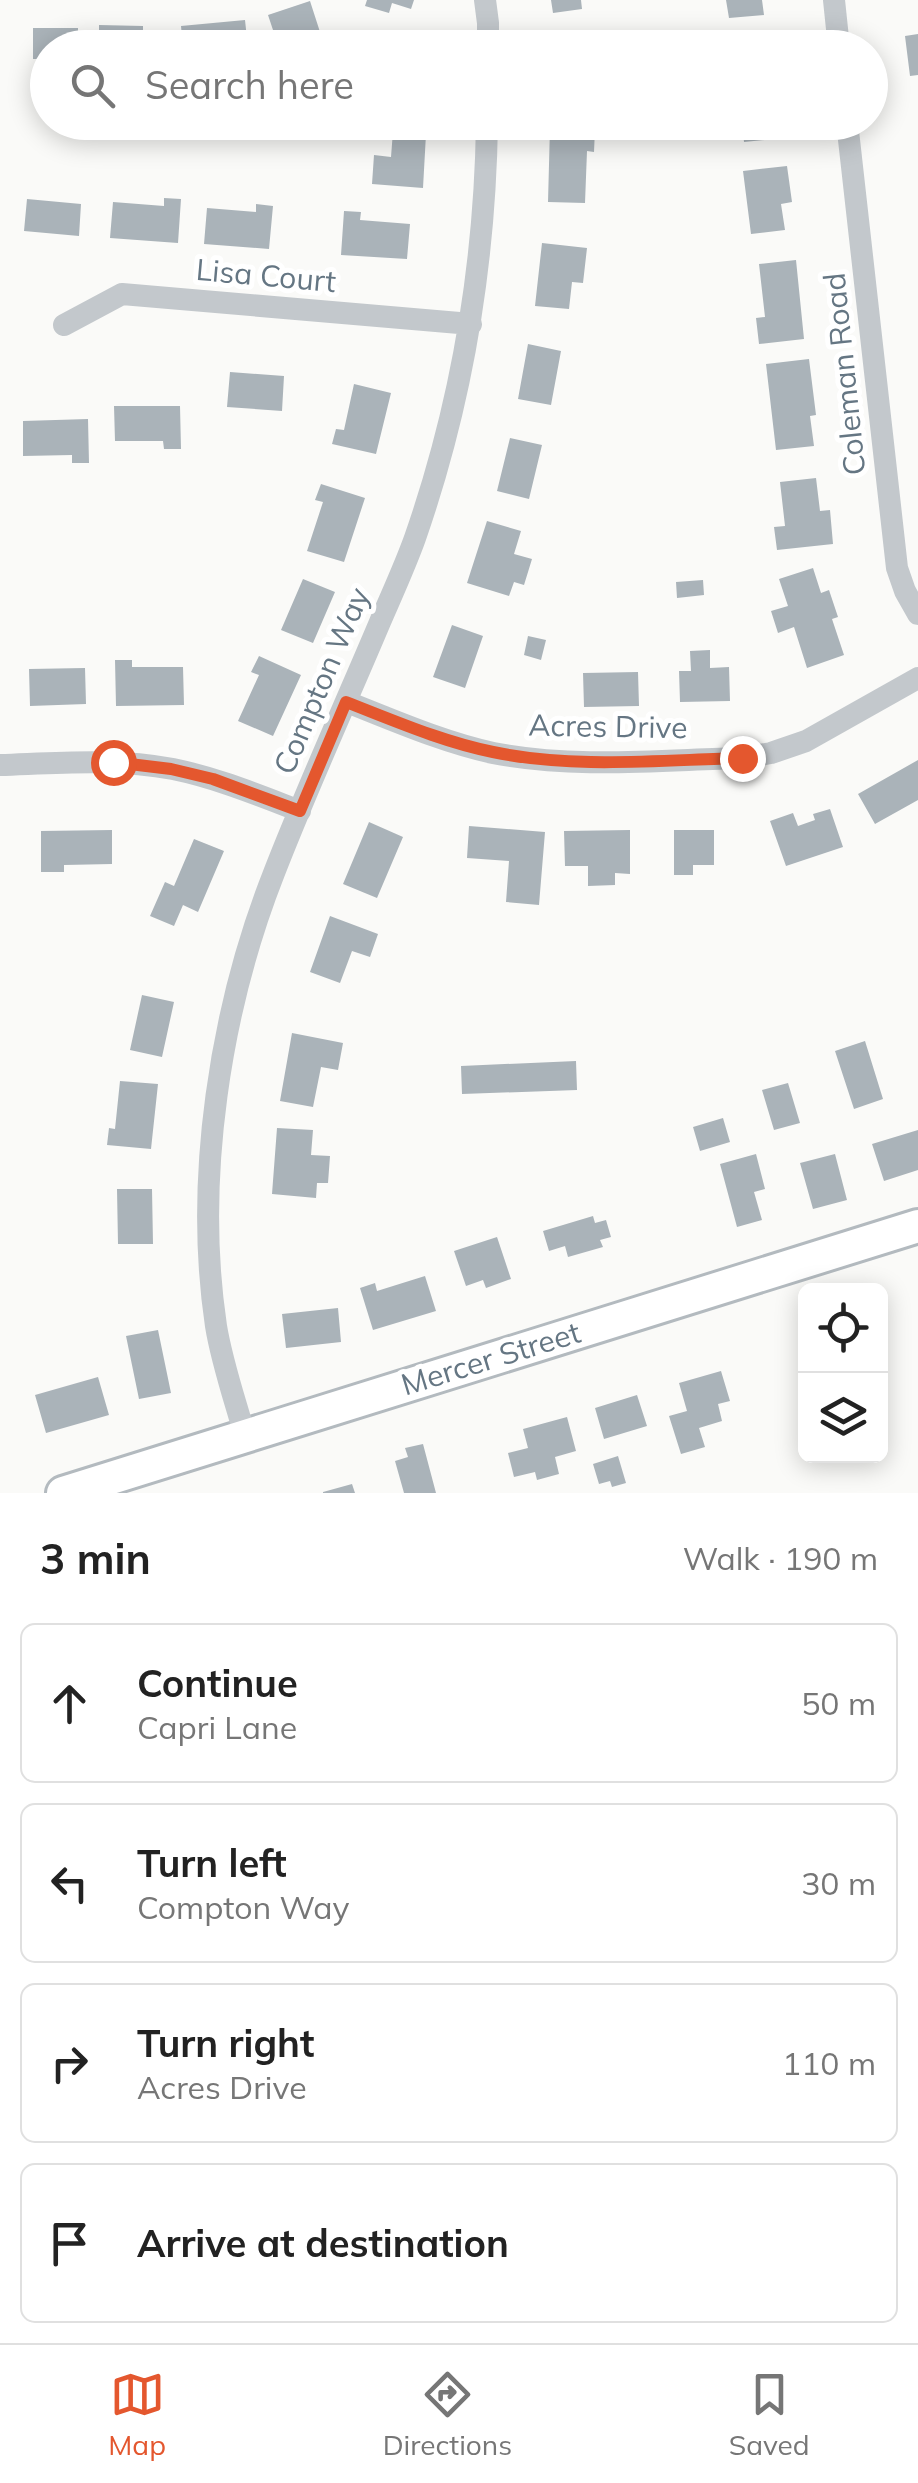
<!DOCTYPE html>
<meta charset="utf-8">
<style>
:root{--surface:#fff;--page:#f2f2f2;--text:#222;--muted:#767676;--line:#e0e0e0;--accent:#e4572e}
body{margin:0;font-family:Mulish,sans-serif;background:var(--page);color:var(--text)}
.controls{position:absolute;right:30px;bottom:30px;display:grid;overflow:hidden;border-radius:15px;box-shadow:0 5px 25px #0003}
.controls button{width:90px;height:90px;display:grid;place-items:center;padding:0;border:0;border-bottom:2px solid var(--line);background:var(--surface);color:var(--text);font:50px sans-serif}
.stop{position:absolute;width:30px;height:30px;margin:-22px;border:8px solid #e4572e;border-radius:50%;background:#fff}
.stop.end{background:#e4572e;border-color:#fff;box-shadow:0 2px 10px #0008}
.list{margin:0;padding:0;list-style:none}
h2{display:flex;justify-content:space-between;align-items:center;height:130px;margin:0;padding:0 40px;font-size:42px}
h2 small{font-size:32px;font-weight:400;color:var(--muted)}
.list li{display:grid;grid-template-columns:65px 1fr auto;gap:30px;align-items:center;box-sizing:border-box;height:160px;margin:0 20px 20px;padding:0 20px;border:2px solid var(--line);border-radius:15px}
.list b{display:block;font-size:38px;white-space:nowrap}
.list p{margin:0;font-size:32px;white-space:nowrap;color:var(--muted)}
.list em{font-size:32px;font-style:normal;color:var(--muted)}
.icon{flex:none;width:55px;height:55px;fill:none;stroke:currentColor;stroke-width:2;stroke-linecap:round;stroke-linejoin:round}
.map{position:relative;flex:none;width:918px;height:1493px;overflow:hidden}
.search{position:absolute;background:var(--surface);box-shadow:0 5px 25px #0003;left:30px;right:30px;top:30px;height:110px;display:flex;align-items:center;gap:25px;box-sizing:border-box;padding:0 35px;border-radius:55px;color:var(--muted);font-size:38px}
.sheet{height:850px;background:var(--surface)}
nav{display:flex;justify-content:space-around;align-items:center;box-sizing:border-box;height:140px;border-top:2px solid var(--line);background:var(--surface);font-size:28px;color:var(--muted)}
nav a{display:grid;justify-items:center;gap:5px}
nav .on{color:var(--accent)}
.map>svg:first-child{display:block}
</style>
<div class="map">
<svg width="918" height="1493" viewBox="0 0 918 1493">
<rect width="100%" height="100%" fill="#fafaf8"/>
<path fill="#aab3b9" d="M367,0H414L411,9L392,3L389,13L365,6Z
M551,0H581L582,9L553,13Z
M726,0H762L764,15L729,18Z
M310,1L320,32L278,45L268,15Z
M245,20L248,48H183L181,26Z
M99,25L143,26V41H165V48H99Z
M33,28H78V48H48V59H33Z
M395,31H421V48H395Z
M918,34V75L910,76L905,36Z
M553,39H585V48H553Z
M742,122H781L783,138L744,142Z
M550,127L595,129L594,152L587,151L585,203L548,202Z
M393,131L426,134L423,188L372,184L374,155L391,157Z
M787,166L792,202L781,204L785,230L751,234L743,171Z
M164,198L181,199L178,243L110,238L113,202L164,206Z
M27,199L81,204L79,236L24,231Z
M256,204L273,206L269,249L204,244L207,208L256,212Z
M344,211L361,212L360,220L410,224L407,259L341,255Z
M542,243L587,248L583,283L572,282L569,309L535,306Z
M796,260L804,339L759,344L756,318L765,317L759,264Z
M528,344L561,351L551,405L518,399Z
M809,359L816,415L810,416L814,446L776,450L766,364Z
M230,372L284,376L282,411L227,407Z
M354,384L391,393L376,454L332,444L336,429L344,430Z
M114,406H180L181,449H164L163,441H115Z
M88,419L89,463H72V455L23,456V421Z
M510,438L542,445L529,499L497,491Z
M816,478L820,511L830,510L833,544L777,550L774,527L785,526L780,482Z
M321,484L365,498L344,562L307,551L323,502L315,500Z
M487,521L521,531L514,554L532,559L524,585L514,582L509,596L467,583Z
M813,568L821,593L829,590L838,617L832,619L844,655L807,668L794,627L778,633L771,611L788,606L779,579Z
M303,579L335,592L313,643L281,630Z
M703,580L704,595L677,598L676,582Z
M452,625L483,636L465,688L433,677Z
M528,636L546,640L541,660L524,655Z
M710,650V668L729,667L730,701L680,702L679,671H691L690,651Z
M259,656L301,675L273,736L238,721L259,675L251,672Z
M115,660H132V667H183L184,705L116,706Z
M85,668L86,704L30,706L29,669Z
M638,672L639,706L584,707L583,673Z
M918,760V800L875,824L858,794Z
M830,809L843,847L786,866L770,821L793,813L798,826L815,820L813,814Z
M369,822L403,837L377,898L343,884Z
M469,826L545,832L539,905L506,902L509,861L467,858Z
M112,830V864L64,865V872H41V831Z
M630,830V874L615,873V885L588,886V866H565L564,831Z
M674,830H714V865H693V875H674Z
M194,839L224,851L198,912L183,905L174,926L150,916L165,882L174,886Z
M330,916L378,934L370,957L352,951L340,983L310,972Z
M142,995L174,1002L162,1057L130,1050Z
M292,1033L343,1043L338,1070L321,1067L313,1107L280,1101Z
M865,1041L883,1099L854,1109L835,1051Z
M576,1061L577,1090L462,1094L461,1066Z
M120,1081L158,1084L151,1149L107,1145L109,1128L115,1129Z
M788,1083L800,1123L774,1130L762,1090Z
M723,1118L730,1142L700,1151L693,1127Z
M277,1128L313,1130L311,1155L330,1156L328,1183H317L316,1198L272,1194Z
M918,1130V1170L884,1181L872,1144Z
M756,1154L765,1189L754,1192L762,1220L737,1227L720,1164Z
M835,1154L847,1200L813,1209L800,1163Z
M117,1189H152L153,1244H118Z
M593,1216L595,1223L606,1220L611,1237L600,1240L603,1247L568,1257L565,1246L549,1251L543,1231Z
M497,1237L511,1279L486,1288L483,1280L466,1286L454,1251Z
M425,1276L436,1311L373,1330L360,1288L375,1283L377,1291Z
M338,1308L341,1342L286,1348L282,1314Z
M158,1330L171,1393L139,1399L126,1336Z
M721,1371L730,1401L718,1404L722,1421L699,1428L705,1447L681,1454L669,1416L687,1411L679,1383Z
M98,1377L109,1415L46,1433L35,1395Z
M637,1395L647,1426L604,1439L595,1408Z
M567,1417L576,1451L555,1457L559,1474L537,1480L535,1472L514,1477L508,1453L528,1448L523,1429Z
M423,1444L436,1493H404L395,1461L408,1457L405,1448Z
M618,1456L626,1483L612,1487L610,1481L599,1484L593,1464Z
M352,1484L355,1493H323V1492Z"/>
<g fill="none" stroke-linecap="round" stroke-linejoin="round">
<defs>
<path id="secondary" d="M63,1493L918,1226"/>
</defs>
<use href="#secondary" stroke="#b3babf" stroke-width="38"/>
<path stroke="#c3c8cc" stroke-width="22" d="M485,0L488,23V48
M834,0L839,48
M847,122L897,568L905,591L918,614
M64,325L122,294L471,324
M347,702C395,721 443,742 493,753C574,769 660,760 742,758L771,753L806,741L918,678
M0,765C58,763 116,758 173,769C217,778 258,795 300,811
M245,1436C235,1400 222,1363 216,1326C194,1179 220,1010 274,873C307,788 345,705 380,622C392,594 405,566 415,538C462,403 485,265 487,122"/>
<use href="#secondary" stroke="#fff" stroke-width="32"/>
</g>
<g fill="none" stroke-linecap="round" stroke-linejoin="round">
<path stroke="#e4572e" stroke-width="12" d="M113,762L171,769L213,779L300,811L346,702C395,721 443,742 493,752C574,769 660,760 742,758"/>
</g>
<g text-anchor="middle" stroke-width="10" stroke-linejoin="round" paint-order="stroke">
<g font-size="30" fill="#657683" stroke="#fff">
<text transform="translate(266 276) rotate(5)" y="10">Lisa Court</text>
<text transform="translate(845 374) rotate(-96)" y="10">Coleman Road</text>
<text transform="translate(322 681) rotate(-67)" y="10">Compton Way</text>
<text transform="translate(608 727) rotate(1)" y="10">Acres Drive</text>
<text transform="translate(491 1359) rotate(-17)" y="10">Mercer Street</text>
</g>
</g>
</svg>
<div class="controls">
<button><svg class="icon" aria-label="locate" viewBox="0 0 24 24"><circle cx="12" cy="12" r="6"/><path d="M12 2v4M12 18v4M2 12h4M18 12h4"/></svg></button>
<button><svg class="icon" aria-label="layers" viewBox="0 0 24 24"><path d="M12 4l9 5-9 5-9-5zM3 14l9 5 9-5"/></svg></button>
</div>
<div class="stop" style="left:113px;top:762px"></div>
<div class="stop end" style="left:742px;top:758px"></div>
<div class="search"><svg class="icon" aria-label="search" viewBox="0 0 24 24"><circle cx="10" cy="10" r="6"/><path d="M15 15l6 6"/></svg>Search here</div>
</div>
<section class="sheet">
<h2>3 min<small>Walk · 190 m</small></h2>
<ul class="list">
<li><svg class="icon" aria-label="ahead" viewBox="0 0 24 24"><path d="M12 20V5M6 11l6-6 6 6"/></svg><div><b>Continue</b><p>Capri Lane</p></div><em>50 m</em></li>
<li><svg class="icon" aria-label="left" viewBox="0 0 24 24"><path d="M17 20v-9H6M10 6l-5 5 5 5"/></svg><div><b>Turn left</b><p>Compton Way</p></div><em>30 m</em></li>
<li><svg class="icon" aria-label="right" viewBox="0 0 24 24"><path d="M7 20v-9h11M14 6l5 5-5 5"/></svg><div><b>Turn right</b><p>Acres Drive</p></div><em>110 m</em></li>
<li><svg class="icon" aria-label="arrive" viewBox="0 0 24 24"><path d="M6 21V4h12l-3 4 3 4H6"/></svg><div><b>Arrive at destination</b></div></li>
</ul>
</section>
<nav>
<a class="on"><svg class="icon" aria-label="map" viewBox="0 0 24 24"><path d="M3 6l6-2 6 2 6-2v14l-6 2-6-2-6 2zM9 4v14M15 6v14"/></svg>Map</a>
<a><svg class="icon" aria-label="directions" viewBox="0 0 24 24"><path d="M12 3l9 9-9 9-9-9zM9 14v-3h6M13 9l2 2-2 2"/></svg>Directions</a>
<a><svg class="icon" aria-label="saved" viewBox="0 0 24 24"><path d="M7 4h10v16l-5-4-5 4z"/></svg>Saved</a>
</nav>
